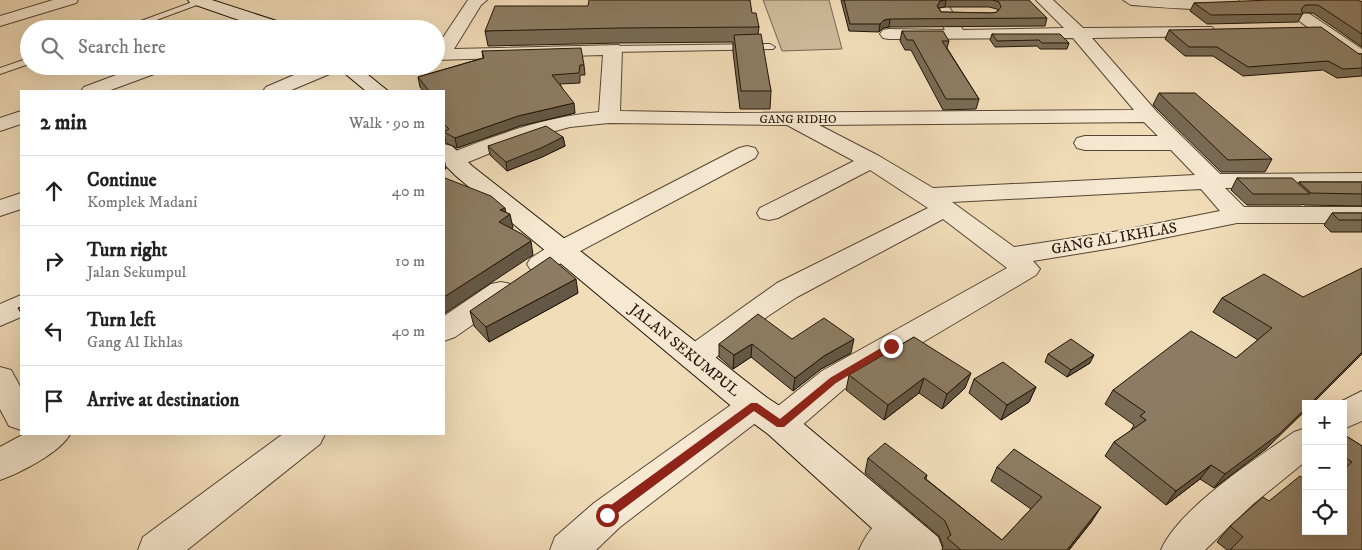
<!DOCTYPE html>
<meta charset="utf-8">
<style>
:root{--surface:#fff;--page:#f2f2f2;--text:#222;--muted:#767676;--line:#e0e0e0}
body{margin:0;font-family:"IM FELL DW Pica",serif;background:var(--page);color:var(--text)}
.controls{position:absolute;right:15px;bottom:15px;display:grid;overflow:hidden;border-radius:0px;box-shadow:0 5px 20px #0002}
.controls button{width:45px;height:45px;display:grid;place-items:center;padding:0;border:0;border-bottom:1px solid var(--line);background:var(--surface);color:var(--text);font:25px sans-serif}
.stop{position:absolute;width:15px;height:15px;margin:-11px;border:4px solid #8f2418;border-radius:50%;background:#fff}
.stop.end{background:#8f2418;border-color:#fff;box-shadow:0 1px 5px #0008}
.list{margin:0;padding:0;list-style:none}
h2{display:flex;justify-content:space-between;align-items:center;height:65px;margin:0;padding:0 20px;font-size:21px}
h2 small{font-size:16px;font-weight:400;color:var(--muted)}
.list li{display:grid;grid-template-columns:32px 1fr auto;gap:15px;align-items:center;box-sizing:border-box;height:70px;padding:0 20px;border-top:1px solid var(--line)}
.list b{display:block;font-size:19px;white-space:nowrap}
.list p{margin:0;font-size:16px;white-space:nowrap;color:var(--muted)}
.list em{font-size:16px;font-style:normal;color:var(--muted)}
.icon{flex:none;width:28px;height:28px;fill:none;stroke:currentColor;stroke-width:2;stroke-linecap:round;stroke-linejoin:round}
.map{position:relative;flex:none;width:1362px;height:550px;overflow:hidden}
.search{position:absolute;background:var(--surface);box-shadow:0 5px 20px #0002;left:20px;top:20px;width:425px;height:55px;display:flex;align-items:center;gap:12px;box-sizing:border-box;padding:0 18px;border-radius:28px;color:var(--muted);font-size:19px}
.panel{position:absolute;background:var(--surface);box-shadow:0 5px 20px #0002;left:20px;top:90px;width:425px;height:345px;border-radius:0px}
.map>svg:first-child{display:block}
</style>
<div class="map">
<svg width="1362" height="550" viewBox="0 0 1362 550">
<rect width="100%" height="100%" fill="#f1dcb8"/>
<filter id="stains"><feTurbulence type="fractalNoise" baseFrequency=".004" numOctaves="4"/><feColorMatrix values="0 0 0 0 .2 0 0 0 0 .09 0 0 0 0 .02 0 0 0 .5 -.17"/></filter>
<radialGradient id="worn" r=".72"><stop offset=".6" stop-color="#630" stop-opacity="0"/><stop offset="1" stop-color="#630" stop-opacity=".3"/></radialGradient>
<path fill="#cdba9a" stroke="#766750" d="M763,0H829L842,49L782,51Z"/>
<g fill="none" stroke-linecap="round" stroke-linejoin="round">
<defs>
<path id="service" d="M198,0L205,2L132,29H119Z
M770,44L775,47L773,49L613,52L608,49L613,46Z
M29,58V64L0,74V68Z"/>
<path id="minor" d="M53,0H78L76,3L0,26V16Z
M468,0H487L481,5L454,49L619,45L622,49L620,111L727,113L1134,110L1073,38L889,39L883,38L880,34L883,30L889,29L945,30L929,0H945L963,30L1064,28L1036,0H1053L1083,28L1212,27L1215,31L1212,35L1206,36L1092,38L1157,112L1220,174L1362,173V187L1225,188L1244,207H1362V223H1237L1119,247L1033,261L1040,269L1036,275L844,389L792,434L780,438L768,434L763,424L768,414L822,371L1007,268L943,219L797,297L768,316L705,366L694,369L683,366L679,358L683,350L777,283L928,208L870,170L778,218L769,220L760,218L757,213L760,208L854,161L787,125L609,123L570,127L525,139L461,165L453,167L445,165V155C497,135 543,117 599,112L603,55L436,60V48ZM1144,122L1158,136H1085L1077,138L1074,143L1077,148L1085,150H1171L1195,175L933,188L879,156L819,125ZM1201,189L1220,211L1119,231L1014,247L952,202Z
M1123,0H1238L1240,3C1232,15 1148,6 1131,5Z
M1270,0H1289L1362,49V63L1355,61Z
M140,66H167L165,70L108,91H81L84,87Z
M315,66H341L339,70L289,91H263L266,87Z
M21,111V124L0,131V118Z
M747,146L755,148L758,153L755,158L571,256C558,265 548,275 531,270L527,264L531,258L553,244L739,148Z
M21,193V209L0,216V200Z
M501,282L511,284L515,291L511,298L455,337L444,341V316L491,284Z
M21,295V317L0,326V304Z
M0,367L11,370L21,388V430L9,426L0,409Z
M1362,391V421L1343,429V404H1336Z
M754,393L766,397L770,406L766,415L620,527L596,550H550L555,537L594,503L742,397Z
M1306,428V461L1253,504L1205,550H1161C1179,508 1256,459 1294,432Z
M24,434H70C61,452 20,473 0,480V447Z
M283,434H325L320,444L187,550H138L143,537Z
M897,510L910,515L916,527L902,550H859C867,532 878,517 897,510Z"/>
<path id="secondary" d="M188,0H212L289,25L291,29H265L190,3Z
M336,66H357L388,91H366Z
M444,144L452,146L472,166L766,397L792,414L938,537L943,550H896L768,434L742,415L456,176L444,164Z"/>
</defs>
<use href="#service" stroke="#544633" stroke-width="2"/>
<use href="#minor" stroke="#544633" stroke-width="2"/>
<use href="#secondary" stroke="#201407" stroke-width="2"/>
<use href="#service" fill="#f6e8d1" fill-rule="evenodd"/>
<use href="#minor" fill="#f6e8d1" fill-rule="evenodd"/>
<use href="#secondary" fill="#f6e8d1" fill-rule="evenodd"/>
</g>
<path fill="#796b55" stroke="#201407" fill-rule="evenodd" d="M841,0H1029L1047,18L1045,26L889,27L883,28L879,32L849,31ZM945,7H989L997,9L998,12L991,13L941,12L939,8Z
M1362,2V47L1313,13H1303L1298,22L1207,24L1190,11L1194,3Z
M752,13L759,27L758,35L771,91L770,109H740L733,52V42L619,43L488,46L485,31Z
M1169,30L1362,54V76L1337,78L1323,70L1243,76L1213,56H1185L1165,39Z
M902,31L949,41L947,48L979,99L976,109L943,110L911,50H905L900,41Z
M992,34L1069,43L1067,49H1040L1037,46L995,47L990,40Z
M482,51L584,65L585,75H580V83L560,84L575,113L520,126L457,148L446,143L444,133V91H423L420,87L418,77L483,58Z
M1159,93L1272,159L1265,172H1221L1153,105Z
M563,137L565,146L542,157L507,171L490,155L488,146Z
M1237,178L1298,184L1299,182H1362V206L1304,205L1303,204L1302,205H1247L1231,190Z
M1332,213H1362V232H1331L1324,225Z
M578,293L489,342L474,326L470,311Z
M1303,297L1267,448L1214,488L1200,479L1166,505L1105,456L1114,442L1132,430H1131L1134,425L1105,404L1113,390L1236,358L1258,340L1213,312L1222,298Z
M914,337L965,388L942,409L919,393L884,420L846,390L849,375Z
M792,339L851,353L821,369L793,391L751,357L733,369L719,357V344Z
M1048,354L1090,363L1067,377L1045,362Z
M974,379L1036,387L1029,402L1001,420L969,393Z
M1343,434L1362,446V550H1227L1217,542L1230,526L1269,501L1343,531Z
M868,458L927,475L926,479L1002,540L1031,509L991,481L997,467L1092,521L1069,550H942L943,546L939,536L865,473Z"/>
<path fill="#635745" stroke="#201407" d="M946,0L945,7L939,8L937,6L940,1Z
M890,19L889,27L883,28L879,32L880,24L884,20Z
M574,103L575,113L520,126L457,148L455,138L518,116Z
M563,137L565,146L542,157L507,171L506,162Z
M444,158L446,169L444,170Z
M505,208L507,217L510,214L513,228L502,236L499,222L500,210Z
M531,241L533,255L444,314V297Z
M576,279L578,293L489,342L486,327Z
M854,339L851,353L821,369L793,391L795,378L824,356Z
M752,344L751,357L733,369L734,355Z
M1362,352V354L1312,404H1310Z
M1094,355L1090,363L1067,377L1071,370Z
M971,373L965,388L942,409L947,394Z
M924,378L919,393L884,420L888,405Z
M1036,387L1029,402L1001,420L1007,405Z
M1306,408V410L1267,448L1214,488L1225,474Z
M1211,465L1200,479L1166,505L1176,491Z
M1101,507L1092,521L1069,550H1067Z"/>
<path fill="#8d7c63" stroke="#201407" d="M589,0H750L752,13H756L759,27L618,28L485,31L495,6H588Z
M844,0H944L940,1L937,6L941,12L991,13L997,12L1001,7L999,2L993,0H1029L1047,18L890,19L884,20L880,24H850Z
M1271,0H1358L1362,2V34L1318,5H1305L1301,10L1303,14L1211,15L1194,3Z
M1321,27L1359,54H1362V68L1343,69L1328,61L1248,67L1217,47H1189L1169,30Z
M902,31H943L949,41H942L979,99H946L913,40H907Z
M761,34L771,91H741L734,35Z
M992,34H1060L1069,43H1042L1039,40L997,41Z
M581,48L584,65H580L579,73L552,75L574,103L518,116L455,138L444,132L449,129L444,124V91H429L418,77L484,58L482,51Z
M1159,93H1195L1272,159L1228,160Z
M546,126L563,137L541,148L506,162L488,146Z
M445,178L491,196L505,208L500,210L510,214L499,222L522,234L531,241L444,297V179Z
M1237,178H1292L1310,194H1253Z
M1299,182H1362V194L1311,193Z
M1332,213H1362V220H1339Z
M550,257L576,279L486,327L470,311Z
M1362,268V352L1310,404H1306V408L1279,434L1225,474L1211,465L1176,491L1114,442L1146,420L1140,416L1145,412L1113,390L1191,331L1236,358L1272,328L1222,298L1264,274L1303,297Z
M21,307V313L18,308Z
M758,314L792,339L824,318L854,339L824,356L795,378L752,344L734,355L719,344Z
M914,337L971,373L947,394L924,378L888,405L849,375Z
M1071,339L1094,355L1071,370L1048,354Z
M1003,362L1036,387L1007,405L974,379Z
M1343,434L1362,446V550H1230L1243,537L1230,526L1263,497L1269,501L1300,476L1306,480V531H1343V470L1352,462L1343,456Z
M885,443L927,475L924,478L1002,540L1042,497L997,467L1014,449L1101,507L1067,550H961L947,538L951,535L945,521L868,458Z"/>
<path fill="#8f2418" d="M891,342L894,343V348L836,383L784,427H777L754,411L611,518H603V511L751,403H757L780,419L830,378Z"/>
<g text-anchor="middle" stroke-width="4" stroke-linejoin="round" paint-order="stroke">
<g font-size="12" fill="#201407" stroke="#f6e8d1">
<text x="798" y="123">GANG RIDHO</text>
</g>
<g font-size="15" fill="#201407" stroke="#f6e8d1">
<text transform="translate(1114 238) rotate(-10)" y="5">GANG AL IKHLAS</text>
<text transform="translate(685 350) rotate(39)" y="5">JALAN SEKUMPUL</text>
</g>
</g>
<rect width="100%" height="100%" filter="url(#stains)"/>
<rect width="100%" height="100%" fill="url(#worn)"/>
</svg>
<div class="controls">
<button>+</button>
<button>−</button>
<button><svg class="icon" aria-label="locate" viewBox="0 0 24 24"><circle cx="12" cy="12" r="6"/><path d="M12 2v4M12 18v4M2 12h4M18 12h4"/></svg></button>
</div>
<div class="stop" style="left:607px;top:515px"></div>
<div class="stop end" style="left:891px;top:346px"></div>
<div class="search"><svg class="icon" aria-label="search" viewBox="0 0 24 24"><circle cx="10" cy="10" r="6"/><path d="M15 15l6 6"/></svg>Search here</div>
<section class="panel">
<h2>2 min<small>Walk · 90 m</small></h2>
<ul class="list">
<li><svg class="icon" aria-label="ahead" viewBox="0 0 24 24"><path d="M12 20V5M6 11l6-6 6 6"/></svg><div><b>Continue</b><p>Komplek Madani</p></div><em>40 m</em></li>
<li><svg class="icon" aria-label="right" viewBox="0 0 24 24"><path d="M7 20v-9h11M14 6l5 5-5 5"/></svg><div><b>Turn right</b><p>Jalan Sekumpul</p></div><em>10 m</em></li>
<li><svg class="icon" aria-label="left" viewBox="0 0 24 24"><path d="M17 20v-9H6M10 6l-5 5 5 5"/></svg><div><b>Turn left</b><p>Gang Al Ikhlas</p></div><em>40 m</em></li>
<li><svg class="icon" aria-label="arrive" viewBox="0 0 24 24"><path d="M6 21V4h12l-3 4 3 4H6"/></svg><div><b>Arrive at destination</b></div></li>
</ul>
</section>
</div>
